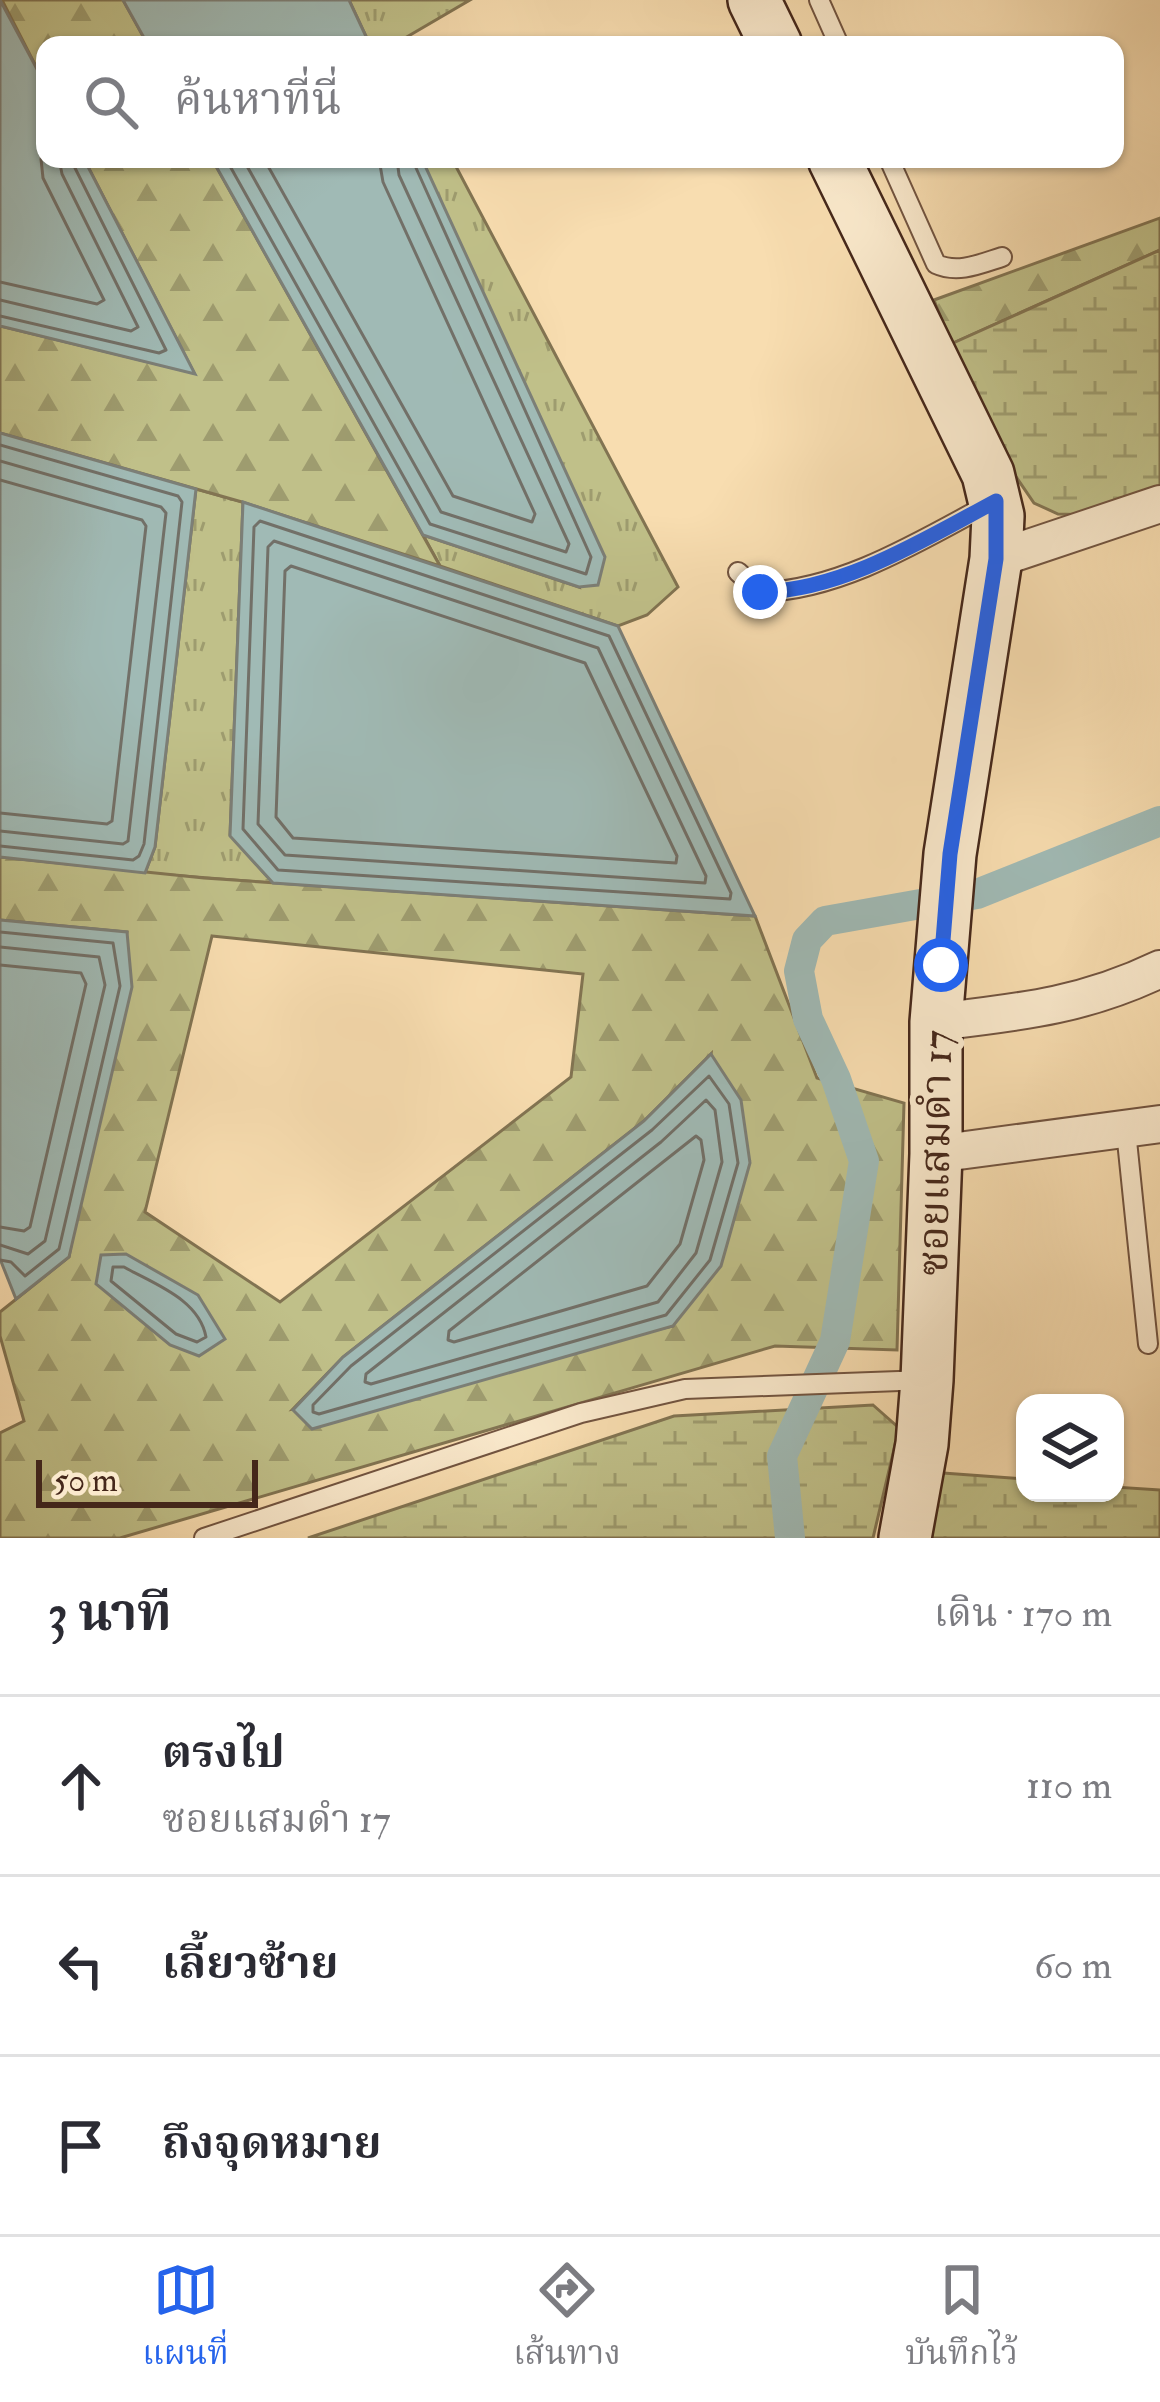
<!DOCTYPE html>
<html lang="th">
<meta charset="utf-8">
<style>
:root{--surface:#fff;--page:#f7f7f7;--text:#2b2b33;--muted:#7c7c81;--line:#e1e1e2;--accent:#2563eb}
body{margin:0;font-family:"IM FELL Double Pica","Noto Serif Thai",serif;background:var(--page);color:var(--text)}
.controls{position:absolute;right:36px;bottom:36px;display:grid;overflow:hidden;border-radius:24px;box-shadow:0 3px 9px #0004}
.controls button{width:108px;height:108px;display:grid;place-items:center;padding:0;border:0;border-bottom:3px solid var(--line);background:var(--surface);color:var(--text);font:60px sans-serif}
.scale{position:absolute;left:36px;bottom:30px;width:222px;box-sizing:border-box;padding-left:12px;border:6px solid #45271a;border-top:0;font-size:33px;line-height:42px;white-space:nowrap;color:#45271a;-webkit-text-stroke:9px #fae9cc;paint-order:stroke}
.stop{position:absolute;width:36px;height:36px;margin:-27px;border:9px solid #2563eb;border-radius:50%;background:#fff}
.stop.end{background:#2563eb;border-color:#fff;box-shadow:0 3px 12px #0008}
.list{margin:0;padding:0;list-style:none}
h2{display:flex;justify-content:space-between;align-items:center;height:156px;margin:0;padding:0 48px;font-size:51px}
h2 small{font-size:39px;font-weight:400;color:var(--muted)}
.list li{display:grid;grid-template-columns:78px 1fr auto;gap:36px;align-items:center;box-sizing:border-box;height:180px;padding:0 48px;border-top:3px solid var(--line)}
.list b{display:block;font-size:45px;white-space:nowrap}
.list p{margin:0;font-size:39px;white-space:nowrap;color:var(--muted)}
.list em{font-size:39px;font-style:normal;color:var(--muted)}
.icon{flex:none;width:66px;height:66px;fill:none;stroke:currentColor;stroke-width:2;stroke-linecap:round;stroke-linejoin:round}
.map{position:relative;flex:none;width:1160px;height:1538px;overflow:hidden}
.search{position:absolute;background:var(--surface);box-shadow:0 3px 9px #0004;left:36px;right:36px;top:36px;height:132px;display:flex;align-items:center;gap:30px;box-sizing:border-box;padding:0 42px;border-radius:24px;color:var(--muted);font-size:45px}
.sheet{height:696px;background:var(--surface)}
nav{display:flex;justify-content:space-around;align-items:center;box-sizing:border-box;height:168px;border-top:3px solid var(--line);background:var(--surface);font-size:33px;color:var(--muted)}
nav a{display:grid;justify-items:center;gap:6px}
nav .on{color:var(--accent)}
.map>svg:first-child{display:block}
</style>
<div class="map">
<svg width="1160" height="1538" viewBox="0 0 1160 1538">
<defs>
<pattern id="grass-tufts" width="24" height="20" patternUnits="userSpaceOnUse" patternTransform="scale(3)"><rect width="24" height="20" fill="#c0c089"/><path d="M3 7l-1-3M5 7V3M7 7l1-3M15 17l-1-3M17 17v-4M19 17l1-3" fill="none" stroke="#9e9c6f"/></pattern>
<pattern id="forest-firs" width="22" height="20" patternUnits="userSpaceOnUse" patternTransform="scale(3)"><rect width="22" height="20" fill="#c0c089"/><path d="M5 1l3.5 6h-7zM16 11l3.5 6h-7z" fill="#9e9c6f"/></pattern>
<pattern id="wetland-marsh" width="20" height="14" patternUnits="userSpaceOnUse" patternTransform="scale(3)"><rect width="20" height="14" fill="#c0c089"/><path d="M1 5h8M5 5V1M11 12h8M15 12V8" fill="none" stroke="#9e9c6f"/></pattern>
</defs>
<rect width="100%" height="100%" fill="#f8ddb0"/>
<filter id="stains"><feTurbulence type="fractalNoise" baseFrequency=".00167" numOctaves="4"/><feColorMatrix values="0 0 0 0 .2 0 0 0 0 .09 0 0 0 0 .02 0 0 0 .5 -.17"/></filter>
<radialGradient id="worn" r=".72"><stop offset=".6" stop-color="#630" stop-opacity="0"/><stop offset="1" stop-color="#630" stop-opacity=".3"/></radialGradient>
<path fill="url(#grass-tufts)" stroke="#827452" stroke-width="3" d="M349,0H470L393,45H370Z
M422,159H452L678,587L647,615L618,626L440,566L423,535L579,587Z
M196,489L243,502L230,835L273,883L145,873L155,847Z"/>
<path fill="url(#forest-firs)" stroke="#827452" stroke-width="3" fill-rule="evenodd" d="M2,0H123L148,45H45V84Z
M84,159H212L440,566L242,502L0,433V326L194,373Z
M1160,218V250L951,344L934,300Z
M0,857L204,878L755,916L817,1078L904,1103L897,1350L775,1346L120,1538H0V1433L24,1421L0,1336V1312L69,1257L127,932L0,920ZM212,936L583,974L571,1077L280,1302L145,1212ZM711,1054L673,1326L293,1409L343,1357L644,1121Z"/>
<path fill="url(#wetland-marsh)" stroke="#827452" stroke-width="3" d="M1160,250V489L1092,515L1058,514L1034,503L1010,468L951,344Z
M873,1405L899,1428L873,1538H308L674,1416Z
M943,1473L1025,1479V1493H1115V1487L1160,1490V1538H927Z"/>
<path fill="#a0bab5" stroke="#7c7f77" stroke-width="3" d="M0,0L45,84V159H84L195,374L0,326Z
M123,0H349L370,45H148Z
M212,159H422L605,557L598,585L579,587L423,535Z
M0,433L196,489L155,847L145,873L0,857Z
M243,502L618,626L755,916L273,883L230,836Z
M0,920L127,932L132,987L69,1257L16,1299L0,1259Z
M711,1054L741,1100L750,1163L721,1266L673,1326L312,1429L293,1410L343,1357L644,1121Z
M126,1254L198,1295L225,1339L199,1356L170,1345L96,1284L101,1255Z"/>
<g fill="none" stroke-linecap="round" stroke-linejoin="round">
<path stroke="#727068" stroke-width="3" d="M226,159L430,524L586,574L591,557L412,159
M243,159L441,512L566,552L569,544L399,175L397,159
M264,159L453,496L532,522L535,514L383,182L379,159
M0,282L97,304L104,300L43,178L41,159L45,143
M0,300L131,331L138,327L62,174L59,159
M0,316L159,353L166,350L75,168L74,159
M0,445L178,496L182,502L144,844L139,856L133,860L0,846
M0,461L161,507L166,513L128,841L123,844L0,831
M0,480L142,520L146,526L112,821L107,824L0,813
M260,521L609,636L731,893L730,899L278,870L243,829L254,527Z
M274,541L598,648L706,876L705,883L285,855L258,824L268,547Z
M291,566L585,663L677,856L676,863L293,838L276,817L285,571Z
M0,932L113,943L120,986L59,1249L25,1276L11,1262L0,1260
M0,947L99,957L105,985L45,1241L28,1254L0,1245
M0,965L81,973L86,984L30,1227L24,1231L0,1227
M709,1076L729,1104L738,1163L710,1260L666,1315L319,1414L313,1412V1405L351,1366L652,1130Z
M706,1100L715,1110L722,1162L696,1253L658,1302L371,1384L365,1382L366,1374L661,1142Z
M696,1136L701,1140L704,1160L680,1244L647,1286L454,1342L448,1340L449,1331Z
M113,1267H124C154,1284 199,1299 206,1337L197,1342L176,1334L111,1281Z"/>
<path stroke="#a0bab5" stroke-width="30" d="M790,1538L782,1456L835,1341L864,1161L836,1079L808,1019L799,971L807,940L825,921L977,894L1160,821"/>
<defs>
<path id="lane" d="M819,0L839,45
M889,159L936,264C958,274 980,264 1002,257
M738,572L760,592C840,591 922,540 991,503
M1126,1131L1148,1344
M204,1538L581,1413L685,1389L926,1380"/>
<path id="street" d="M996,559L1160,504
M936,1022C1020,1012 1083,1006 1160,969
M936,1154L1160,1124"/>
<path id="secondary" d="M754,0L776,45
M834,159L988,474L998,516L996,559L950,854L936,1022V1154L927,1380L922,1444L905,1538"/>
</defs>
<use href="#lane" stroke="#725440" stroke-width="22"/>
<use href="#street" stroke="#725440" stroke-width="40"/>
<use href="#secondary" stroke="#45271a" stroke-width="56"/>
<use href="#lane" stroke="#fae9cc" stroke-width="18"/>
<use href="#street" stroke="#fae9cc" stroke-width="36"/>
<use href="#secondary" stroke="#fae9cc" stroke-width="51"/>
</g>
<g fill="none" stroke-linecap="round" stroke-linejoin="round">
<path stroke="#2563eb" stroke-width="15" d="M760,592C842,591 925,539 996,501V559L950,854L941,965"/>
</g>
<g text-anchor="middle" stroke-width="12" stroke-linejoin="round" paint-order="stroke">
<g font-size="42" fill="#45271a" stroke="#fae9cc">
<text transform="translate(934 1153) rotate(-89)" y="15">ซอยแสมดำ 17</text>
</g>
</g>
<rect width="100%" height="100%" filter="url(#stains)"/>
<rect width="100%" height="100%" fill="url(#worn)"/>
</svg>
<div class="controls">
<button><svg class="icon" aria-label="layers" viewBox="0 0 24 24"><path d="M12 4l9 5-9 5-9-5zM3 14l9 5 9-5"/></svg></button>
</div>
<div class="scale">50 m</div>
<div class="stop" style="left:941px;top:965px"></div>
<div class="stop end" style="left:760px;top:592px"></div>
<div class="search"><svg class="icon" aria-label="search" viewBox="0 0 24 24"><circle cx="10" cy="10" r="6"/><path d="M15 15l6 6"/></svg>ค้นหาที่นี่</div>
</div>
<section class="sheet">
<h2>3 นาที<small>เดิน · 170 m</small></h2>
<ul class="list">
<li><svg class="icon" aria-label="ahead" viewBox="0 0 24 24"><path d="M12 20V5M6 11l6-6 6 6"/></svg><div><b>ตรงไป</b><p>ซอยแสมดำ 17</p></div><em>110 m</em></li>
<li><svg class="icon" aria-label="left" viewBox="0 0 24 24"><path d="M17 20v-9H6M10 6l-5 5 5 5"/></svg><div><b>เลี้ยวซ้าย</b></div><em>60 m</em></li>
<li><svg class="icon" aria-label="arrive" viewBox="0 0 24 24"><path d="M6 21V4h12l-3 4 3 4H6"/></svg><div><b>ถึงจุดหมาย</b></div></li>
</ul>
</section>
<nav>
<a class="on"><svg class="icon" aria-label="map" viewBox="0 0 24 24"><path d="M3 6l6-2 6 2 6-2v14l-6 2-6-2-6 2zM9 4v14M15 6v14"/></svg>แผนที่</a>
<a><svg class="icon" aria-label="directions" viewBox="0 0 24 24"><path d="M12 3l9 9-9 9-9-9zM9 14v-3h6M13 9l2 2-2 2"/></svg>เส้นทาง</a>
<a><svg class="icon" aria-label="saved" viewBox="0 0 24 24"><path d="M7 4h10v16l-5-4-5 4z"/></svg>บันทึกไว้</a>
</nav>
